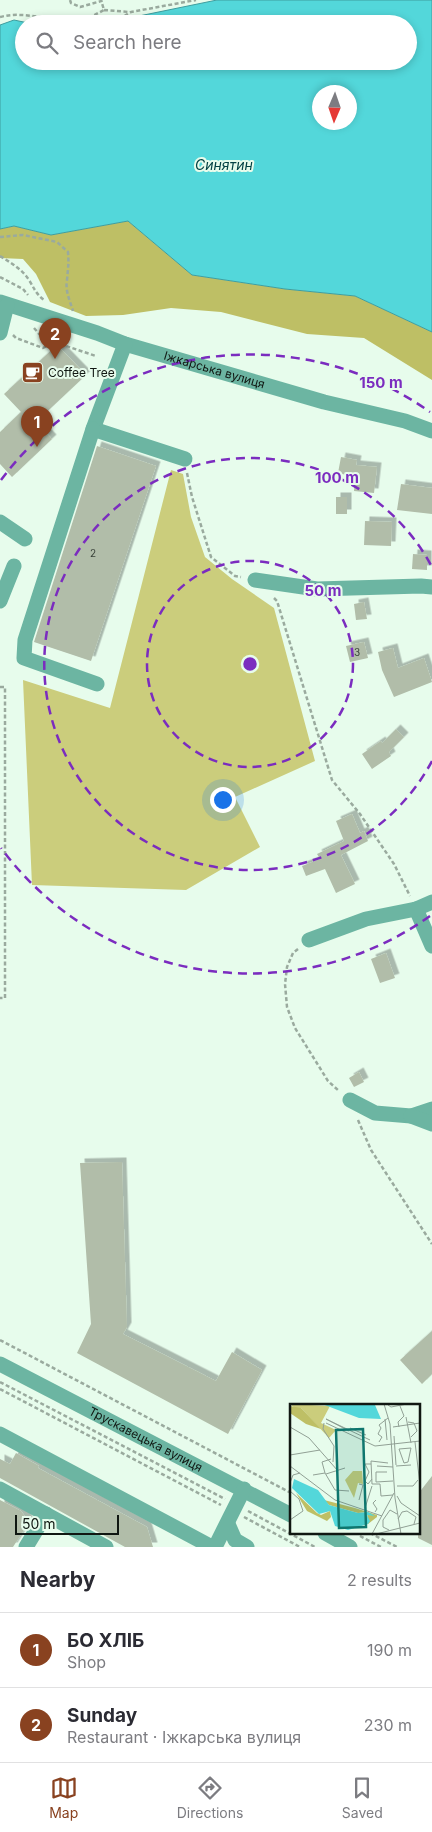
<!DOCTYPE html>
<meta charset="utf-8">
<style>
:root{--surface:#fff;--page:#f2f2f3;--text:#2b2b33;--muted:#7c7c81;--line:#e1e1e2;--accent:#894220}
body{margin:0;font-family:Inter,sans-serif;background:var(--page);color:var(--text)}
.compass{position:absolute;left:312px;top:85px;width:45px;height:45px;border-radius:50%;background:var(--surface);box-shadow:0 2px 8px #0003;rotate:182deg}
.scale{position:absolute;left:15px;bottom:12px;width:104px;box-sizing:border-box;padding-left:5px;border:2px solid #101712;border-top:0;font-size:14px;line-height:18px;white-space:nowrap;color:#101712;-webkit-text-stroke:4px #e7fcec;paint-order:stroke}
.you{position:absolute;left:222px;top:799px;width:18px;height:18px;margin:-12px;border:4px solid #fff;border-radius:50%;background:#1a73e8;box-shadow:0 0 0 8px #1a73e833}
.badge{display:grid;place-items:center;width:32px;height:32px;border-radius:50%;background:var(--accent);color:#fff;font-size:16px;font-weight:700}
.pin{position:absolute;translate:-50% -41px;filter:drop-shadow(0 1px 2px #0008)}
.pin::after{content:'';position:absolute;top:26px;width:18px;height:15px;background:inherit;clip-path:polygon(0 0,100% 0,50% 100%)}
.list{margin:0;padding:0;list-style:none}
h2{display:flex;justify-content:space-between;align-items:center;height:65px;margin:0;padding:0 20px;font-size:21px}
h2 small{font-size:16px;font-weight:400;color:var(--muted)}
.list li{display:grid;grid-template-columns:32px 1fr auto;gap:15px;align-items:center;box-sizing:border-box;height:75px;padding:0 20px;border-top:1px solid var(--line)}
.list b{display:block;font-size:19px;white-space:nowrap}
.list p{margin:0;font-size:16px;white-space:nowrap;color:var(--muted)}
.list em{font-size:16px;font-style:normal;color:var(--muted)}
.icon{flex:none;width:28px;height:28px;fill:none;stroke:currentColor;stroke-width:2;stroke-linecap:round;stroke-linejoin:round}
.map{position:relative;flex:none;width:432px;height:1547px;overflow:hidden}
.search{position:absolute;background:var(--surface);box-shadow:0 2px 8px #0003;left:15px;right:15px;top:15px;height:55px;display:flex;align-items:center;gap:12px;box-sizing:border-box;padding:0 18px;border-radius:28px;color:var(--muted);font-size:19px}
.sheet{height:215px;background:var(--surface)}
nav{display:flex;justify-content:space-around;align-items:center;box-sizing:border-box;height:70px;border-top:1px solid var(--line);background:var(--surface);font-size:14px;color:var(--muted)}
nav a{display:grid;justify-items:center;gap:2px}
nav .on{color:var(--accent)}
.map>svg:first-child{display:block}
</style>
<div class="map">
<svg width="432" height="1547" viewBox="0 0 432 1547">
<defs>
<filter id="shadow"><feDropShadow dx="4.5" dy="-4.5" stdDeviation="0" flood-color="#0004"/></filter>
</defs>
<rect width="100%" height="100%" fill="#e7fcec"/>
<path fill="#cbcd7c" d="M171,470L183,474L191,517L205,557L232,579L274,608L315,761L235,797L260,847L186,890L32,885L23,680L110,708Z"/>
<path fill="#bebf65" d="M128,221L192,275L285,289L355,296L432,332V380L364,338L307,334L221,312L171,308L123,315L86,316L50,302L36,274L23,259L0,258V229L14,226L51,235Z"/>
<path fill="#53d7da" stroke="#3f9d9e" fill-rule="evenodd" d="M217,0H432V332L355,296L285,289L192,275L128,221L51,235L14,226L0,229V25L14,20L33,24H24V61H408V24H128L139,16ZM320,92H350V122H320Z"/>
<path fill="#b1bda9" filter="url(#shadow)" d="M57,345L86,375L36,422L52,439L12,477L0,464V432L21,412L4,394Z
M97,446L156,466L91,661L34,642Z
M341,457L357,460L356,465L377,467L374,493L354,491L355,477L338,473Z
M401,484L432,488V514L397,510Z
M336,497H347V514H336Z
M365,521L392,522L391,546L364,545Z
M413,554L427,555V570L412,569Z
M364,602L367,619L356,620L354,604Z
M364,642L368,658L350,662L346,646Z
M393,648L398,668L424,658L432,682L394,697L382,670L378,652Z
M396,729L404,737L389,752L391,756L372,769L362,754L381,741L382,743Z
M352,814L360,833L364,831L368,841L341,855L355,884L336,893L325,869L306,876L302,866L320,859L317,854L344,841L336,821Z
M386,953L395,978L380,983L371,959Z
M359,1072L364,1082L354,1087L349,1078Z
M122,1162L127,1327L123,1334L216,1381L232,1352L262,1370L228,1434L77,1353L91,1324L80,1163Z
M432,1331V1374L422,1384L400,1360Z
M16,1453L39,1466L38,1468L147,1527L153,1547H125L0,1478V1459L10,1464Z
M432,1476V1545L418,1538V1494Z
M0,1500L21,1511L29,1522L13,1547H0Z"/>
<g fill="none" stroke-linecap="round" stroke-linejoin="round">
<path stroke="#9aaa9e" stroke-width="2.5" stroke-dasharray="4 2.5" stroke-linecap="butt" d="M70,0L71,3L80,7L105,0
M104,10L129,12
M0,17C23,11 47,19 70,24
M77,24L104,10L101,0
M107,24L113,23L131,12L196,0
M0,237L23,235L57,242L68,252C69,264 68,268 67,280C65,291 70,301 73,311
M0,256C11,263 22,269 29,280C34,288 36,294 44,300
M0,277L23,289L28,295
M34,328L48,344
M13,335L16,338L43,348L54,342L96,356
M187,473L192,497L211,557L235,576L241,577
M274,598L277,601L332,780L360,814L394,864L410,896
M0,687H5V998H0
M298,949L293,953L287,967L285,984L287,1007L295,1028L328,1081L339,1091
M358,1120L371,1150L432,1244
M0,1340L291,1493
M0,1382L225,1499
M0,1389L221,1505
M248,1511L315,1547
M244,1517L300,1547
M370,1533L397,1547
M360,1536L381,1547"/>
<g stroke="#6cb5a2" stroke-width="15">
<path id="s1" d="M0,302L97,333L125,344L324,402L405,421L432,431"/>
<path d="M0,333L7,305"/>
<path d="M125,344L93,429L185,459"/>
<path d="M93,429L25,640L24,658L97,684"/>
<path d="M0,522L25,539"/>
<path d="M255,580L317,589L421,586L432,587"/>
<path d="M0,601L14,566"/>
<path d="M416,909L432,946"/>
<path d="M309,940L366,919L416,909L432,902"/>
<path d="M350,1100L375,1113L411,1116L432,1109"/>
<path d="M411,1116L432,1124"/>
<path id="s2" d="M0,1364L291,1515"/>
<path d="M0,1434L212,1547"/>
<path d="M0,1489L106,1547"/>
<path d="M228,1524L235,1540L247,1547"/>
<path d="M325,1533L350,1547"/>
<path d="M26,1547L46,1514"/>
<path d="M215,1547L244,1489"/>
</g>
</g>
<g fill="none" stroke="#7b2cbf" stroke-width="2.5" stroke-dasharray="9 6">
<circle cx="250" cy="664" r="103"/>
<path d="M432 761A206 206 0 1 1 432 567"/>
<path d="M430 916A310 310 0 0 1 1 848M1 480A310 310 0 0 1 430 412"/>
</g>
<defs>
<symbol id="cafe-square" viewBox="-11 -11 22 22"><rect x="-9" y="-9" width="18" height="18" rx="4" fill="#894220" stroke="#e7fcec"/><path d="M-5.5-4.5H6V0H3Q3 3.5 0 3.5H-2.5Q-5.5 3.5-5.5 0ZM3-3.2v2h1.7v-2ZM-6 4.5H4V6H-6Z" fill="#fff"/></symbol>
</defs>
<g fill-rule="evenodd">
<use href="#cafe-square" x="20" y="360" width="25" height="25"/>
</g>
<g text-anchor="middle" stroke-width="4" stroke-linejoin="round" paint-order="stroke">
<g font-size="10" fill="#384038">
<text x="93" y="557">2</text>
<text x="357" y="656">3</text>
</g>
<g font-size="12" fill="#101712" stroke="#e7fcec">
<text dy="4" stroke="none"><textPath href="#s1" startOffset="225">Іжкарська вулиця</textPath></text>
<text dy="4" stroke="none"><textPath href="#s2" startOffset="164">Трускавецька вулиця</textPath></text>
</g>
<g font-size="12" fill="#101712" stroke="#e7fcec" text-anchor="start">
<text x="48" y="377">Coffee Tree</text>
</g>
<g font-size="14" font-style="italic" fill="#034244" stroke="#e7fcec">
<text x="224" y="170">Синятин</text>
</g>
</g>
<g transform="translate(290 1404)">
<rect width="130" height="130" fill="#e7fcec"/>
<path d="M0,0L40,2L31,19L46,26L39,34L11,4L6,5ZM63,67H72L73,80L68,79L64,94L55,76Z" fill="#cbcd7c"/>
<path d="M0,2L11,4L31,25L16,20L0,9ZM6,89L27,109L31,111L40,107L41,113L37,117L17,107ZM34,96L65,104L87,111V113L78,120L77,108L68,109L39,101Z" fill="#bebf65"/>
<path d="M32,0L85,1L91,15L69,14ZM4,75L28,86L39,101L68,109L78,108L85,112L77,111L80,117L78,120L58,126L45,122L40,107L29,110L2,84Z" fill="#53d7da"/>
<path fill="none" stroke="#91a095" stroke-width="1" d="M94,0L100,20L105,94L111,130M98,1L101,3L117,0M116,13L121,39M95,15L97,36M118,18L124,19L127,27L121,33M34,19L33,25L44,42L43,58M36,19L85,42L130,37M0,23L19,34L48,67M103,23L130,19M109,23L108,18L114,12L110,2M60,24L76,31M59,27L36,15L80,36M104,32L106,61M89,38L92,33L88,30L91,24L89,21L98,14M125,38L130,81M121,44L118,58L114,59L109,45ZM0,51L30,46M98,59L81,57L82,80H90L91,92L103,91M81,60H75L79,68L75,77L78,80L82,75M0,62L45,96L92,112M87,62L103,63M106,62L121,61M97,68H86V78L103,77M35,69L32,58L41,55M36,70L55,64M23,71L35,69L45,86L59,87M0,79L3,71L10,69M69,80L73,81L69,96M107,82H123L128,76M0,87L9,95L13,107L0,116M107,92L111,99L130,112M75,104L82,82M85,108L87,105L83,99L86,96M108,115L112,108L117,107L126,113L124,120M99,126L93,123V116L100,106L107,110M82,130L104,89M86,130L130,119"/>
<path fill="#0f766e" fill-opacity="0.15" stroke="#0f766e" stroke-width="2.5" d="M73,25L76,123L49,124L46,26Z"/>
<rect width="130" height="130" fill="none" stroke="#101712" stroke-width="2.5"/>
</g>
<circle cx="250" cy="664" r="8" fill="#7b2cbf" stroke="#e7fcec" stroke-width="2.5"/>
<g font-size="15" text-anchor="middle" font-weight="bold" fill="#7b2cbf" stroke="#e7fcec" stroke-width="4" stroke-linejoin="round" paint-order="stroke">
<text x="381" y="388">150 m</text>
<text x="337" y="483">100 m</text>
<text x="323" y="596">50 m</text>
</g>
</svg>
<svg class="compass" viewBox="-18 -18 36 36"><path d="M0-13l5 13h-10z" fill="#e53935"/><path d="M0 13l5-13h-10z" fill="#7c7c81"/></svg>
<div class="scale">50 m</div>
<div class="you"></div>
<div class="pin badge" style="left:37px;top:447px">1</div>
<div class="pin badge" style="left:55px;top:359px">2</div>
<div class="search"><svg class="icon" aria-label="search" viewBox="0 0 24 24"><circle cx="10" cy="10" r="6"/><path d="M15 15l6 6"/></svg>Search here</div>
</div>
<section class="sheet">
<h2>Nearby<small>2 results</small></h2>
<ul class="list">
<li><span class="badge">1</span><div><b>БО ХЛIБ</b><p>Shop</p></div><em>190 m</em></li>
<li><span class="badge">2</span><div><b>Sunday</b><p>Restaurant · Іжкарська вулиця</p></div><em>230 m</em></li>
</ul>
</section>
<nav>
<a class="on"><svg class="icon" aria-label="map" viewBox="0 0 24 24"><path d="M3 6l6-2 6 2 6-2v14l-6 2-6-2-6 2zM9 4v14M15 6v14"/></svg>Map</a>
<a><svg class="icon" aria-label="directions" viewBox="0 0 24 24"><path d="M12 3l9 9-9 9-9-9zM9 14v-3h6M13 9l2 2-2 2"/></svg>Directions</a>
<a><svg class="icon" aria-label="saved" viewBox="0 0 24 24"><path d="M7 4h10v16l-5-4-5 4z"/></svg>Saved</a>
</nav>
